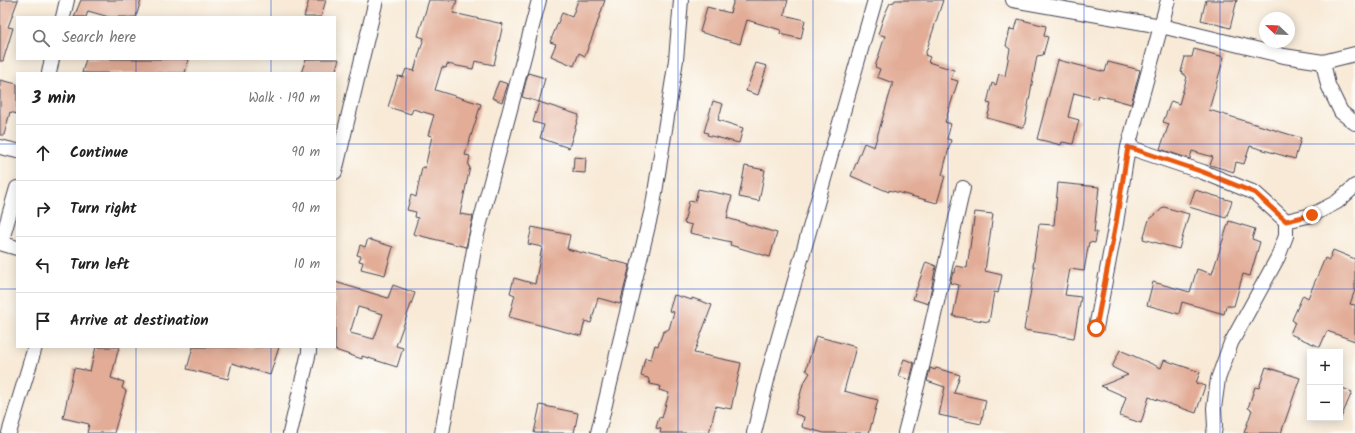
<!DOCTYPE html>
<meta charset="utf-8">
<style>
:root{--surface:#fff;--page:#f6f6f6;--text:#222;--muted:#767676;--line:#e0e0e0}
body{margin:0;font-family:Kalam,sans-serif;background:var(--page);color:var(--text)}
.controls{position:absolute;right:12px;bottom:12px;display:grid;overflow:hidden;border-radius:0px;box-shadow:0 2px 10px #0003}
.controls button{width:36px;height:36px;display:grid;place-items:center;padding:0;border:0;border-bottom:1px solid var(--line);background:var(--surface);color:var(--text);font:20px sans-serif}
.compass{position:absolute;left:1259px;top:12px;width:36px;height:36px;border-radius:50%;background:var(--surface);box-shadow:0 2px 10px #0003;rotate:293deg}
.stop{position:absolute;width:12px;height:12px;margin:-9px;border:3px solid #ea580c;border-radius:50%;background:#fff}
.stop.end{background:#ea580c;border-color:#fff;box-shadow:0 1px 4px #0008}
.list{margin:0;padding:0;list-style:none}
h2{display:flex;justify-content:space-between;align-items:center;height:52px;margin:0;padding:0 16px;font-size:17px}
h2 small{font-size:13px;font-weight:400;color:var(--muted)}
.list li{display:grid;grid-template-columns:26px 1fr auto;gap:12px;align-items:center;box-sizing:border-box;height:56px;padding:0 16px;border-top:1px solid var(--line)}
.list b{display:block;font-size:15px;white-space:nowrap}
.list em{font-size:13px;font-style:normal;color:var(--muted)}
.icon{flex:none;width:22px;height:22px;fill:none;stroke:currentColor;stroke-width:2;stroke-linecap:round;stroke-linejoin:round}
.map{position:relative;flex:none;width:1355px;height:433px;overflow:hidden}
.search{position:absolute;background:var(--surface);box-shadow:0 2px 10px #0003;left:16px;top:16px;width:320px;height:44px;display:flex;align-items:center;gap:10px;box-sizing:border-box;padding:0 14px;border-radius:0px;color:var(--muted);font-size:15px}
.panel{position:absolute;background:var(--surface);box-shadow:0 2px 10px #0003;left:16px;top:72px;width:320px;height:276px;border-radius:0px}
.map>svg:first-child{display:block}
</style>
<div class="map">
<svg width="1355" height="433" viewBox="0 0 1355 433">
<rect width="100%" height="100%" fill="#fdfcf7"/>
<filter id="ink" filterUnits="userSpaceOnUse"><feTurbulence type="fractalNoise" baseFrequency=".025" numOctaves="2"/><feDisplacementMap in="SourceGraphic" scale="8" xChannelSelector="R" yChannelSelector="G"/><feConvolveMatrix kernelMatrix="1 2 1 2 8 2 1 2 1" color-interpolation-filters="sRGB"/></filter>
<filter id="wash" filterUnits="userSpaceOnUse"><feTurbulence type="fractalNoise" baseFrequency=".012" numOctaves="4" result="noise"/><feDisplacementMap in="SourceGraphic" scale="16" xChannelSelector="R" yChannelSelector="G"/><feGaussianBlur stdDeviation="0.9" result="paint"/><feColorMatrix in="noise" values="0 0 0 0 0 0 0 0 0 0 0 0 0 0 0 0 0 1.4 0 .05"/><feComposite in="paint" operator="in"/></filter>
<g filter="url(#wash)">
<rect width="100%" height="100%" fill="#f8ead7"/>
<g id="blocks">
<path fill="#e2ac96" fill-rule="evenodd" d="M0,0H18L8,27L13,28L3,61H0Z
M81,0H141L136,17H109L88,11L86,17H74Z
M309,0H326L321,17H304Z
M429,0H457L453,13L503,24L494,65L475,61L473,69L447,64L446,68L442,67L435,90L481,104L465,155L470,156L468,166L470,167L460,214L473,216L466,247L413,234L418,218L415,217L416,212L407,210L411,195L416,197L422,167L425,168L432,136L428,135L434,115L413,109L411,114L388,107L398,76L403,77L406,69L414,71L424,38L418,36Z
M578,0H605L596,27L585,56L579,53L574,66L551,56L556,44L550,42L562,13L572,17Z
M734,0H788L784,15L805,20L801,39L780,34L781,30L747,20L740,44L700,32L707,7L730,13Z
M895,0H943L925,55L930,57L928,62L954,70L951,79L958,81L945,122L951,124L947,139L951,140L942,175L945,176L937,203L889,190V192L851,176L864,143L874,147L893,83L877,77L880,69L875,67L885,36L878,34L884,16L890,3L894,2Z
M1206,0H1237L1230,28L1201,20Z
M1018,19L1046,26L1044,36L1048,37L1043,55L1037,56L1024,128L987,118L991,104L987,103L992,83L996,85L999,74L1005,76L1010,49L1006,46L1010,29L1015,30Z
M1194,49L1224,57L1209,110L1301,138L1295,159L1250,146L1244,164L1236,162L1234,172L1210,165L1213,157L1192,151L1190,159L1160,149L1169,124L1163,122L1171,101L1179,104L1187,77L1181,72L1185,57H1192Z
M86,59H189L185,73H82Z
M306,59H339L335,73H301Z
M1058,60L1105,72L1108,62L1140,70L1131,104L1098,95L1097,99L1074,93L1068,117L1079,120L1073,144L1062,142L1061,145L1037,139Z
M756,63L767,66L758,95L746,91Z
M528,73L545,78L539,102L522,97Z
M0,80L17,84V114L10,112L4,135H0Z
M499,81L508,84L502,102L492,98Z
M713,101L723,104L718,120L743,128L739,143L707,135L708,133L704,132Z
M539,102L579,115L569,148L540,138L544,125L533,122Z
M574,157L586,158L585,173L573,172Z
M745,166L765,170L759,201L739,197Z
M1058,183L1099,187L1094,232H1097L1095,243L1089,242L1084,271L1070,269L1065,295L1081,297L1074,338L1024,330L1035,266H1033L1039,224L1054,225Z
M698,189L732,196L727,218L777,233L770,257L730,245L731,242L690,233L692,225L684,223L689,201L695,202Z
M1195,190L1232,201L1226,218L1189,207Z
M1164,207L1189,214L1179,249L1143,239L1149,220Z
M975,212L993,214L985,271L1002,275L998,293L994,292L989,322L953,316L959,285L950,283L953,272L955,273L956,266L967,268Z
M1229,221L1255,229L1252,239L1260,242L1250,276L1243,274L1234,306H1226L1224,314L1182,302L1179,314L1147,305L1153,282L1190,292L1197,269L1212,274Z
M532,227L570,235L567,249L630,265L620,304L598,298L591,323L585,321L581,336L509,317L515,295L510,293L514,278L535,284L542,247L528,244Z
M368,239L393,247L385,275L361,269L363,262L359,261L361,256L357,255L360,245L365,247Z
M1333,250L1355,259V290L1350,304L1355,305V341L1327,331L1320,347L1290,334L1295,322L1292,320L1303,295L1308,298L1325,258L1329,260Z
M926,262L936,266L928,304L913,299Z
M335,282L388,298L393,285L415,293L396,346L403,348L397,367L362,356V359L335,350ZM358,307L383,314L374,339L350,333Z
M674,295L692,300V298L712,305L694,353L741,363L731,409L716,406L709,433H660L661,429L656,428L659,417L662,418L669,393L659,390L660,386L650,384L648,378L641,376L645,358L651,359L655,345L658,346L663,332L669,329L674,312L669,311Z
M816,336L856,347L844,391L878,400L869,433H824L802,427L804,417L795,414L803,384L810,373L806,370Z
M96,347H119L111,378L124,382L122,388L126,391L114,433H87L89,424L63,418L74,368L90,371Z
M193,347H279L270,375L232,363L228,379L187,369Z
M1120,350L1161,368L1164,360L1200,372L1196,383L1205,386L1196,413L1149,397L1141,423L1120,416L1126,397L1101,386L1128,375L1112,367Z
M904,359L914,363L910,380L898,376Z
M1266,367L1300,378L1281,433H1244L1252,410L1248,408L1255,387L1259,388Z
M930,368L935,370L936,368L960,375L954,393L986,400L981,424L939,415L945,387L927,381Z
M1340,387L1352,392L1340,420Z
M540,405L578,413L574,433H534Z"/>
</g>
</g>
<g filter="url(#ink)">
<use href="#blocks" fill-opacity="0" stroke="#424052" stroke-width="1"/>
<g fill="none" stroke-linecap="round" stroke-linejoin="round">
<defs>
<path id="minor" d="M1013,0L1161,26L1284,56L1323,62L1355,54
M63,17L67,0
M1323,62L1328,85L1341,112L1355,123
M49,73L52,59
M0,147L17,151
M1128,147L1203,172L1255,193L1286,221V236L1278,257L1231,343L1218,379L1214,408L1215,426L1214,433
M335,172L376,0
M1286,221L1312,215L1337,202L1355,186
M0,243L17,248
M1,243L17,188
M1096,328L1116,223L1128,147L1168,0
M9,433L35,347
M290,433L309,352V347
M442,433L476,238L539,0
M598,433L653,205L676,60L681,0
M754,433L770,368L875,0
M905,433L923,363L963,188"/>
</defs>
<use href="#minor" stroke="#424052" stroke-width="16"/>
<use href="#minor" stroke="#fff" stroke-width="14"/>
</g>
</g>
<g fill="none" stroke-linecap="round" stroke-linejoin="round" filter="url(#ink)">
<path stroke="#ea580c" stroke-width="5" d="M1096,328L1116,223L1128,147L1203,172L1255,193L1286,221L1312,215"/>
</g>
<path fill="none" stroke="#1d4ed8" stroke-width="1" stroke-opacity="0.55" d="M136,0V17M271,0V17M406,0V433M542,0V433M678,0V433M813,0V433M948,0V433M1084,0V433M1220,0V433M136,59V73M271,59V73M0,144H17M335,144H1355M0,289H17M335,289H1355M136,347V433M271,347V433"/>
</svg>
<div class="controls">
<button>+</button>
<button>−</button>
</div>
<svg class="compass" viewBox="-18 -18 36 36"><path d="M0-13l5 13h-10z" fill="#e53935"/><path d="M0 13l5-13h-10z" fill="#767676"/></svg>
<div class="stop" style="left:1096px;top:328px"></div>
<div class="stop end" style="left:1312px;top:215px"></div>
<div class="search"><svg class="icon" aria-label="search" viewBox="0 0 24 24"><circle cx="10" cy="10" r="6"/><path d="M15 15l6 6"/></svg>Search here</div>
<section class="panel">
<h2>3 min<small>Walk · 190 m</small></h2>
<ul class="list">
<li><svg class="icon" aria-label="ahead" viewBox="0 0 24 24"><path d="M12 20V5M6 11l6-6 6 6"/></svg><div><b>Continue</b></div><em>90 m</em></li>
<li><svg class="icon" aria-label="right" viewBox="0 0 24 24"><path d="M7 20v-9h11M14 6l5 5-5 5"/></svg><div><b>Turn right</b></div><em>90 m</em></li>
<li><svg class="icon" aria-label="left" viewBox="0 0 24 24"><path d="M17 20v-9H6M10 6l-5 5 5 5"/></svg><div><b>Turn left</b></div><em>10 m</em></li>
<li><svg class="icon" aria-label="arrive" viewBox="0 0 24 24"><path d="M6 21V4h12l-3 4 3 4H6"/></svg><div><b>Arrive at destination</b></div></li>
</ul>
</section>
</div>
